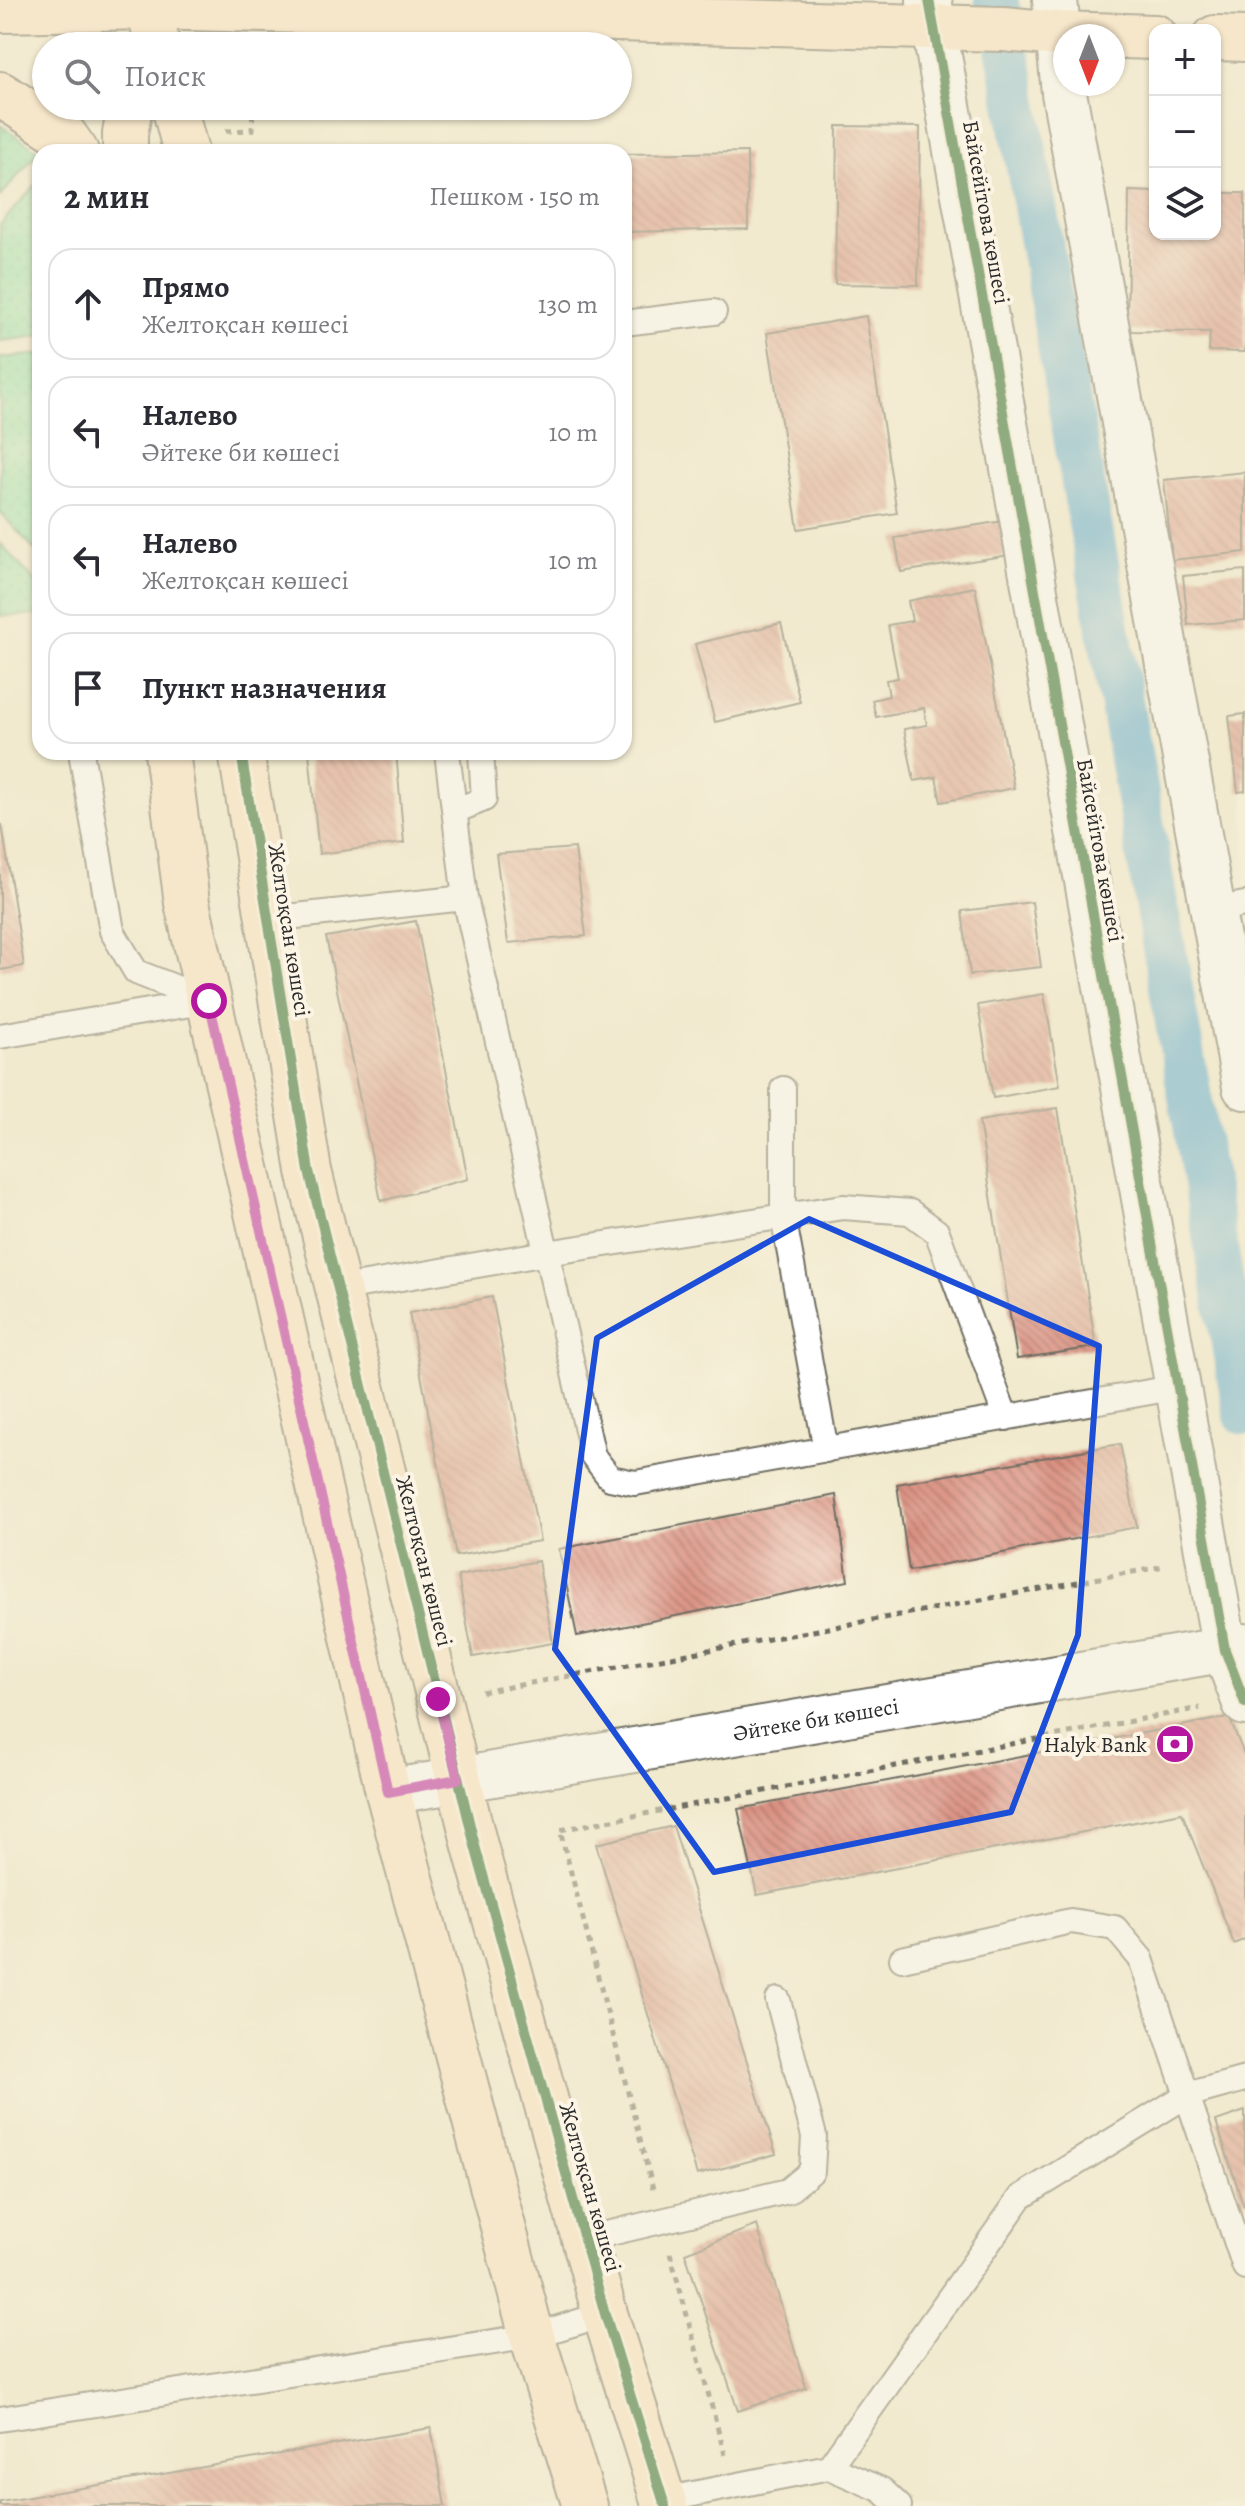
<!DOCTYPE html>
<html lang="ru">
<meta charset="utf-8">
<style>
:root{--surface:#fff;--page:#f7f7f7;--text:#2b2b33;--muted:#7c7c81;--line:#e1e1e2}
body{margin:0;font-family:Alegreya,serif;background:var(--page);color:var(--text)}
.controls{position:absolute;right:24px;top:24px;display:grid;overflow:hidden;border-radius:16px;box-shadow:0 2px 6px #0004}
.controls button{width:72px;height:72px;display:grid;place-items:center;padding:0;border:0;border-bottom:2px solid var(--line);background:var(--surface);color:var(--text);font:40px sans-serif}
.compass{position:absolute;left:1053px;top:24px;width:72px;height:72px;border-radius:50%;background:var(--surface);box-shadow:0 2px 6px #0004;rotate:180deg}
.stop{position:absolute;width:24px;height:24px;margin:-18px;border:6px solid #b5179e;border-radius:50%;background:#fff}
.stop.end{background:#b5179e;border-color:#fff;box-shadow:0 2px 8px #0008}
.list{margin:0;padding:0;list-style:none}
h2{display:flex;justify-content:space-between;align-items:center;height:104px;margin:0;padding:0 32px;font-size:34px}
h2 small{font-size:26px;font-weight:400;color:var(--muted)}
.list li{display:grid;grid-template-columns:52px 1fr auto;gap:24px;align-items:center;box-sizing:border-box;height:112px;margin:0 16px 16px;padding:0 16px;border:2px solid var(--line);border-radius:24px}
.list b{display:block;font-size:30px;white-space:nowrap}
.list p{margin:0;font-size:26px;white-space:nowrap;color:var(--muted)}
.list em{font-size:26px;font-style:normal;color:var(--muted)}
.icon{flex:none;width:44px;height:44px;fill:none;stroke:currentColor;stroke-width:2;stroke-linecap:round;stroke-linejoin:round}
.map{position:relative;flex:none;width:1245px;height:2506px;overflow:hidden}
.search{position:absolute;background:var(--surface);box-shadow:0 2px 6px #0004;left:32px;top:32px;width:600px;height:88px;display:flex;align-items:center;gap:20px;box-sizing:border-box;padding:0 28px;border-radius:44px;color:var(--muted);font-size:30px}
.panel{position:absolute;background:var(--surface);box-shadow:0 2px 6px #0004;left:32px;top:144px;width:600px;height:616px;border-radius:24px}
.map>svg:first-child{display:block}
</style>
<div class="map">
<svg width="1245" height="2506" viewBox="0 0 1245 2506">
<defs>
<pattern id="grass-dots" width="8" height="8" patternUnits="userSpaceOnUse" patternTransform="scale(2)"><rect width="8" height="8" fill="#86dfa4"/><path d="M2 2h.1M6 6h.1" fill="none" stroke="#74c08d" stroke-width="1.8" stroke-linecap="round"/></pattern>
<pattern id="building-back-hatch" width="6" height="6" patternUnits="userSpaceOnUse" patternTransform="scale(2)"><rect width="6" height="6" fill="#da9182"/><path d="M-1 5l2 2M0 0l6 6M5-1l2 2" fill="none" stroke="#b1776b"/></pattern>
</defs>
<rect width="100%" height="100%" fill="#fcf5e5"/>
<filter id="ink" filterUnits="userSpaceOnUse"><feTurbulence type="fractalNoise" baseFrequency=".0125" numOctaves="2"/><feDisplacementMap in="SourceGraphic" scale="16" xChannelSelector="R" yChannelSelector="G"/><feConvolveMatrix kernelMatrix="1 2 1 2 8 2 1 2 1" color-interpolation-filters="sRGB"/></filter>
<filter id="wash" filterUnits="userSpaceOnUse"><feTurbulence type="fractalNoise" baseFrequency=".006" numOctaves="4" result="noise"/><feDisplacementMap in="SourceGraphic" scale="32" xChannelSelector="R" yChannelSelector="G"/><feGaussianBlur stdDeviation="1.8" result="paint"/><feColorMatrix in="noise" values="0 0 0 0 0 0 0 0 0 0 0 0 0 0 0 0 0 1.4 0 .05"/><feComposite in="paint" operator="in"/></filter>
<g filter="url(#wash)">
<rect width="100%" height="100%" fill="#f1eace"/>
<path fill="url(#grass-dots)" stroke="#588568" stroke-width="2" d="M0,125L39,151L0,197Z
M40,180V336L0,341V225Z
M40,354V556L0,512V358Z
M0,543L40,587V615L0,616Z"/>
<g fill="none" stroke-linecap="round" stroke-linejoin="round">
<path stroke="#59a9d3" stroke-width="44" d="M996,0L1004,29L1245,1413"/>
</g>
<g id="blocks">
<path fill="url(#building-back-hatch)" d="M837,126L920,127L918,285L835,284Z
M747,152L748,229L624,232V154Z
M1129,191L1155,192V234H1215V193H1245V352L1209,351L1210,332L1127,331Z
M866,316L897,513L798,529L767,333Z
M1245,472V552L1172,560L1164,480Z
M1004,521L1010,555L901,572L895,538Z
M1245,570V620L1188,625L1183,576Z
M975,587L1014,788L941,802L936,777L914,781L904,729L927,725L924,708L876,717L872,700L889,696L886,680L898,678L888,625L912,621L908,601Z
M781,623L800,702L715,722L695,644Z
M1245,714V791L1238,792L1229,716Z
M309,752H396L404,843L319,854Z
M2,825L24,966L0,970V826Z
M575,848L586,936L508,943L496,854Z
M1032,902L1041,967L970,975L962,911Z
M416,921L468,1179L381,1201L326,937Z
M1044,994L1060,1086L993,1098L978,1005Z
M1058,1108L1096,1347L1017,1359L979,1121Z
M492,1297L540,1541L456,1556L409,1313Z
M1120,1444L1137,1527L909,1571L897,1484Z
M836,1495L848,1581L577,1636L559,1549Z
M538,1561L553,1643L473,1657L458,1576Z
M1229,1717L1245,1757V1939L1234,1944L1182,1813L757,1895L738,1809Z
M673,1826L776,2154L697,2175L596,1844Z
M1245,2111V2207H1244L1216,2121Z
M757,2225L806,2388L738,2411L685,2253Z
M431,2428L445,2506H0V2502Z"/>
</g>
</g>
<g filter="url(#ink)">
<use href="#blocks" fill-opacity="0" stroke="#706e64" stroke-width="2"/>
<g fill="none" stroke-linecap="round" stroke-linejoin="round">
<defs>
<path id="lane" d="M624,323L714,312
M447,752L465,898L593,1456L610,1478L635,1483L1178,1387
M455,811L484,799L481,752
M1212,910L1245,904
M268,919L465,898
M0,1036L209,1001L136,972L112,931L81,752
M783,1089V1216L826,1450
M337,1289L547,1253L843,1207L910,1212L937,1232L1006,1418
M902,1959L1071,1921L1115,1928L1141,1959L1245,2267
M585,2239L788,2191L812,2171L814,2136L778,2000
M0,2419L532,2336L605,2314
M829,2467L1021,2197L1187,2095L1245,2079
M663,2500L829,2467L882,2490L899,2506"/>
<g id="street">
<path d="M929,0L1225,1650L1245,1703"/>
<path d="M1055,0L1064,93L1245,1087"/>
<path id="s1" d="M388,1792L1245,1646"/>
</g>
<path id="secondary" d="M147,0L158,46
M0,10L148,7L1004,29L1059,34L1155,37
M1215,38L1245,39
M0,94L64,135L76,152
M174,106L186,152
M125,152V134L130,106
M167,752L187,903L388,1792L532,2336L585,2506
M241,752L309,1171L475,1846L605,2314L665,2506"/>
</defs>
<use href="#lane" stroke="#706e64" stroke-width="28"/>
<use href="#street" stroke="#706e64" stroke-width="48"/>
<use href="#secondary" stroke="#706e64" stroke-width="48"/>
<path stroke="#706e64" stroke-width="5" stroke-dasharray="6 6" stroke-linecap="butt" d="M226,131L252,130L253,106
M482,1692L1165,1566
M653,2189L560,1830L1200,1708
M670,2253L725,2455"/>
<use href="#lane" stroke="#fff" stroke-width="24"/>
<use href="#street" stroke="#fff" stroke-width="44"/>
<use href="#secondary" stroke="#ffe4c6" stroke-width="44"/>
<defs>
<path id="cycleway" d="M929,0L1225,1650L1245,1703
M241,752L309,1171L475,1846L605,2314L665,2506"/>
</defs>
<use href="#cycleway" stroke="#fcf5e5" stroke-width="15"/>
<use href="#cycleway" stroke="#1b5e20" stroke-width="10"/>
</g>
</g>
<g fill="none" stroke-linecap="round" stroke-linejoin="round" filter="url(#ink)">
<path stroke="#b5179e" stroke-width="10" d="M209,1001L388,1792L458,1779L438,1699"/>
</g>
<path d="M0 0H1245V2506H0ZM809,1219L1099,1346L1078,1635L1011,1812L714,1872L555,1649L597,1338Z" fill="#f1eace" fill-opacity=".55" fill-rule="evenodd"/>
<path fill="none" stroke="#1d4ed8" stroke-width="6" stroke-linejoin="round" d="M809,1219L1099,1346L1078,1635L1011,1812L714,1872L555,1649L597,1338Z"/>
<defs>
<symbol id="bank-disc" viewBox="-11 -11 22 22"><circle r="9.5" fill="#b5179e" stroke="#fcf5e5"/><path d="M-6-4H6V4H-6ZM0-2.3a2.3 2.3 0 1 0 0 4.6a2.3 2.3 0 1 0 0-4.6Z" fill="#fff"/></symbol>
</defs>
<g fill-rule="evenodd">
<use href="#bank-disc" x="1153" y="1722" width="44" height="44"/>
</g>
<g text-anchor="middle" stroke-width="8" stroke-linejoin="round" paint-order="stroke">
<g font-size="22" fill="#2b2b2b" stroke="#fcf5e5">
<text transform="translate(987 212) rotate(80)" y="8">Байсейітова көшесі</text>
<text transform="translate(1101 850) rotate(80)" y="8">Байсейітова көшесі</text>
<text transform="translate(290 930) rotate(81)" y="8">Желтоқсан көшесі</text>
<text transform="translate(425 1561) rotate(76)" y="8">Желтоқсан көшесі</text>
<text dy="8" stroke="none"><textPath href="#s1" startOffset="434">Әйтеке би көшесі</textPath></text>
<text transform="translate(591 2187) rotate(74)" y="8">Желтоқсан көшесі</text>
</g>
<g font-size="22" fill="#2b2b2b" stroke="#fcf5e5" text-anchor="end">
<text x="1147" y="1752">Halyk Bank</text>
</g>
</g>
</svg>
<div class="controls">
<button>+</button>
<button>−</button>
<button><svg class="icon" aria-label="layers" viewBox="0 0 24 24"><path d="M12 4l9 5-9 5-9-5zM3 14l9 5 9-5"/></svg></button>
</div>
<svg class="compass" viewBox="-18 -18 36 36"><path d="M0-13l5 13h-10z" fill="#e53935"/><path d="M0 13l5-13h-10z" fill="#7c7c81"/></svg>
<div class="stop" style="left:209px;top:1001px"></div>
<div class="stop end" style="left:438px;top:1699px"></div>
<div class="search"><svg class="icon" aria-label="search" viewBox="0 0 24 24"><circle cx="10" cy="10" r="6"/><path d="M15 15l6 6"/></svg>Поиск</div>
<section class="panel">
<h2>2 мин<small>Пешком · 150 m</small></h2>
<ul class="list">
<li><svg class="icon" aria-label="ahead" viewBox="0 0 24 24"><path d="M12 20V5M6 11l6-6 6 6"/></svg><div><b>Прямо</b><p>Желтоқсан көшесі</p></div><em>130 m</em></li>
<li><svg class="icon" aria-label="left" viewBox="0 0 24 24"><path d="M17 20v-9H6M10 6l-5 5 5 5"/></svg><div><b>Налево</b><p>Әйтеке би көшесі</p></div><em>10 m</em></li>
<li><svg class="icon" aria-label="left" viewBox="0 0 24 24"><path d="M17 20v-9H6M10 6l-5 5 5 5"/></svg><div><b>Налево</b><p>Желтоқсан көшесі</p></div><em>10 m</em></li>
<li><svg class="icon" aria-label="arrive" viewBox="0 0 24 24"><path d="M6 21V4h12l-3 4 3 4H6"/></svg><div><b>Пункт назначения</b></div></li>
</ul>
</section>
</div>
